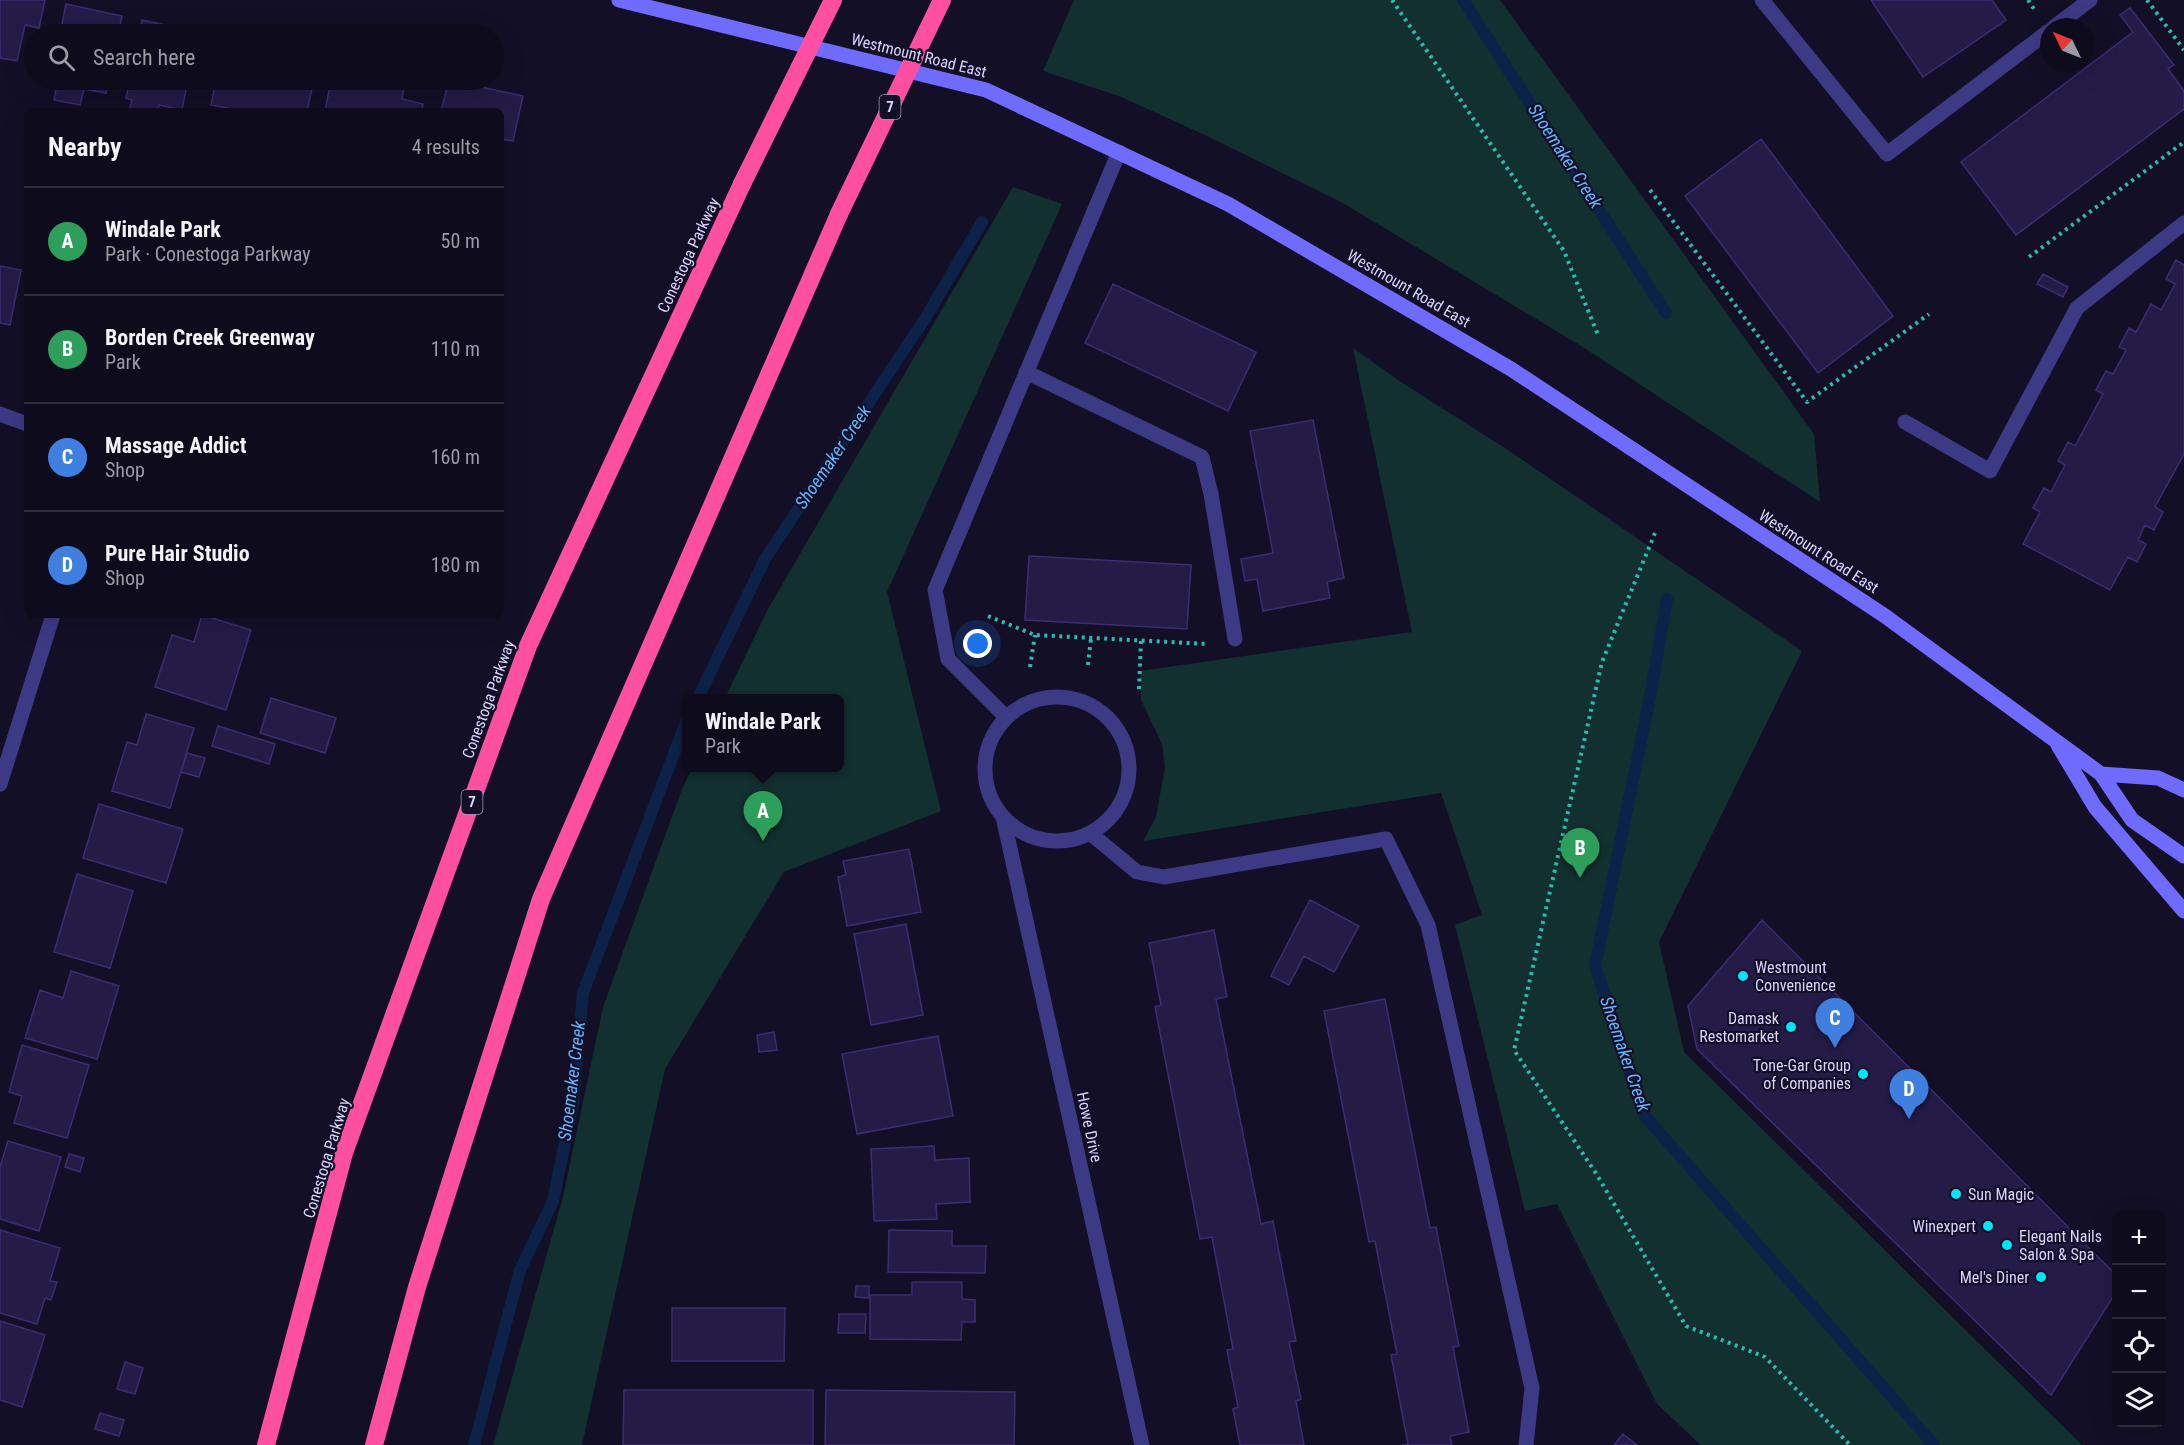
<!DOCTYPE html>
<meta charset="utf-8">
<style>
:root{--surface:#0e0b1c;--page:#1c1929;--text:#f1f3f6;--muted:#9b9ba3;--line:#2e2b3b;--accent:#0b8043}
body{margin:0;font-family:"Roboto Condensed",sans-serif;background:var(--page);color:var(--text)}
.controls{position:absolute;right:18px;bottom:18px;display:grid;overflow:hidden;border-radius:9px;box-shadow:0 6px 24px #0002}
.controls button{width:54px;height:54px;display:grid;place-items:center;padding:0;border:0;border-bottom:2px solid var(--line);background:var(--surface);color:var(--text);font:30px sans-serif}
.compass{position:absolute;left:2040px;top:18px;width:54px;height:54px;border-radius:50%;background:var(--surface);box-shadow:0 6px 24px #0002;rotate:313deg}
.you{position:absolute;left:978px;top:644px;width:21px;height:21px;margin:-15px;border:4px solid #fff;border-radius:50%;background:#1a73e8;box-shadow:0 0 0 9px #1a73e833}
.badge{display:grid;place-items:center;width:39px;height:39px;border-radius:50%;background:var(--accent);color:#fff;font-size:20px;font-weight:700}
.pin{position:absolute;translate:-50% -50px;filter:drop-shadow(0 2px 3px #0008)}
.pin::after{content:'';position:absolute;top:32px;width:21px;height:18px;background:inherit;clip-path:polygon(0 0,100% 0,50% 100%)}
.popup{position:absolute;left:682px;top:694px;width:162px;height:78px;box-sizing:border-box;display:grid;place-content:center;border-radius:9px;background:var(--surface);filter:drop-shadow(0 2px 4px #0005);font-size:20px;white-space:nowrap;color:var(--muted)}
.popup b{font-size:22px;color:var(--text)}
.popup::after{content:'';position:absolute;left:50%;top:100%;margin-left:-12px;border:12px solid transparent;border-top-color:var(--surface)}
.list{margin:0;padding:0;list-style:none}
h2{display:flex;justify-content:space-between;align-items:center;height:78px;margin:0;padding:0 24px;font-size:26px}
h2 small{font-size:20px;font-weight:400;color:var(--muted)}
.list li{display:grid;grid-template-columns:39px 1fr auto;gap:18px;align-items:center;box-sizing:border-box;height:108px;padding:0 24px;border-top:2px solid var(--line)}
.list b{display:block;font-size:22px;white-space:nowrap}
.list p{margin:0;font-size:20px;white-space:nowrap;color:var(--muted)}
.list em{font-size:20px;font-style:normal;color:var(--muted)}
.icon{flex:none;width:33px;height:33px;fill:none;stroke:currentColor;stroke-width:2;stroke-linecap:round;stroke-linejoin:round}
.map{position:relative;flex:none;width:2184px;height:1445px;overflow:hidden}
.search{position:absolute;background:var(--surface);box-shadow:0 6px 24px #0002;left:24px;top:24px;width:480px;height:66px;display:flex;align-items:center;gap:15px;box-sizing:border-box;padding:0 21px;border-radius:33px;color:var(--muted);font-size:22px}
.panel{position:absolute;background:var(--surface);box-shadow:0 6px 24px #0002;left:24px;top:108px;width:480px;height:510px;border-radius:9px}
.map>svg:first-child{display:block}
</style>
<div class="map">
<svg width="2184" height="1445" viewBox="0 0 2184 1445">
<rect width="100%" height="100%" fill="#130f26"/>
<path fill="#12302f" d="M1074,0H1500L1814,434L1820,502L1578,344L1343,203L1207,136L1119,96L1043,71Z
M1013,187L1062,204L887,592L941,811L784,872L665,1069L582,1445H493L563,1197L603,1007L682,789L692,768H840V698H725L768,609Z
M1353,348L1401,382L1508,450L1802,651L1659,942L1684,1052L2082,1445H1701L1657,1404L1557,1204L1525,1211L1455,925L1482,915L1441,793L1143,841L1156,817L1165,767L1162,744L1141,700L1140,671L1412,632Z"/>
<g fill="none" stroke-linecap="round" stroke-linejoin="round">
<path stroke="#0c2248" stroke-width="12" d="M1463,0L1666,313
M1667,599L1650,697L1595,966L1644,1115L1934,1445
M698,698L765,559L926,317L982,222
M474,1445L520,1270L553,1201L573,1103L583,993L686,722"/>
</g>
<path fill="#241b47" stroke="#3b2d73" stroke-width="1.5" d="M0,0H45L39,28L25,25L17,61L0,58Z
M1871,0H1992L2006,20L1923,77Z
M66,4L122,16L118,34H60Z
M2130,8L2174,65L2168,69L2184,91V109L2016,235L1961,162L2133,32L2120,15Z
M142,20L198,32V34H139Z
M51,80H108L106,93L84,89L80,105L54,100L57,83L50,82Z
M130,80H188L182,110L159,105L158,111H129L132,100L126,98Z
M216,80H314L307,111H243L211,105Z
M331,80H395L405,82L402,99L423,104L422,111H325Z
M449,80L523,96L513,141L501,139V111H441Z
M1761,139L1893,316L1818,373L1685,196Z
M2176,260L2184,265V454L2155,507L2163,512L2154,530L2145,525L2138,540L2146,544L2137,562L2128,557L2110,590L2023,544L2040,512L2033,508L2044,488L2051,492L2065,465L2058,461L2068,442L2075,446L2103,394L2096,390L2106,371L2113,374L2126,350L2119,347L2129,328L2136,332L2151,304L2161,310L2175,284L2166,279Z
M0,266L21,270L10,325L0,323Z
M2043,274L2068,287L2063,297L2037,284Z
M1113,284L1256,352L1228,411L1085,343Z
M1313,420L1344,578L1327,582L1330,598L1263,611L1257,579L1245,581L1241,559L1273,553L1250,431Z
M1029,556L1191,565L1187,629L1025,620Z
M202,615L251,630L226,710L155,687L172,635L194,642Z
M271,698L336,718L325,753L260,733Z
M146,714L194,728L170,808L112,791L127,742L137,745Z
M218,726L275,744L269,764L212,746Z
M187,753L205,758L199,777L181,772Z
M99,804L183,829L166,883L83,858Z
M909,849L921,912L847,926L838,877L846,875L843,861Z
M77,874L133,891L110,968L54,952Z
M1310,900L1359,926L1334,972L1304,956L1289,985L1271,976Z
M1762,920L2116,1275V1292L2051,1395L1697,1049L1688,1006Z
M906,924L923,1015L871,1025L854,934Z
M1214,930L1227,997L1216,999L1261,1224L1273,1221L1296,1341L1289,1342L1301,1399L1296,1401L1304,1445H1240L1233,1409L1238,1407L1227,1350L1233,1349L1212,1237L1200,1239L1155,1007L1161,1005L1149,943Z
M71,971L119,986L97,1059L25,1038L40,990L63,998Z
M1385,999L1430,1228L1436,1227L1459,1346L1453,1347L1469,1432L1450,1436L1452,1445H1402L1408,1444L1391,1355L1397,1354L1375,1241L1369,1242L1324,1011Z
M774,1032L777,1050L759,1052L757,1035Z
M938,1036L953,1116L857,1134L842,1054Z
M22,1045L89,1065L67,1138L14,1123L22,1096L9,1092Z
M8,1141L61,1157L39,1231L0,1219V1167Z
M934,1146L935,1160L969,1158L970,1202L936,1204L937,1219L874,1221L871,1149Z
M69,1154L84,1158L80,1172L65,1167Z
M0,1230L60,1248L50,1281L57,1282L51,1300L45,1298L37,1324L0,1313Z
M889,1230L952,1231V1246H986L985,1273L888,1272Z
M912,1282H962V1299L975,1300V1322H962L961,1340L870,1339V1295H912Z
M856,1286H869V1298L855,1297Z
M672,1308H785L784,1361H672Z
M839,1314H866L865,1333H838Z
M0,1321L45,1335L22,1407L0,1400Z
M125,1362L143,1368L135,1394L117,1389Z
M624,1390H813V1445H623Z
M826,1390L1015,1392L1014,1445H825Z
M100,1413L124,1420L119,1436L95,1429Z
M1623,1434L1637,1445H1614Z"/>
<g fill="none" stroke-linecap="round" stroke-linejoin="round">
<path stroke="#2fb8b0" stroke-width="4" stroke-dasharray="3 4.5" stroke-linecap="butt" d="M1392,0L1564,251L1598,335
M2028,0L2034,9
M2147,0L2184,50
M1650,190L1807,402L1929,314
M2029,257L2184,142
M1655,533L1602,662L1514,1050L1597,1175L1686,1326L1765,1357L1850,1445
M988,616L1035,635L1208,644
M1088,665L1091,638
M1030,667L1035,635
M1139,689L1141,640"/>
<path stroke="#3d3a85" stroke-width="15" d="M1762,0L1887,154L2049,31
M2054,27L2090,0
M1026,372L1202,457L1211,494L1235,639
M1905,422L1990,471L2077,308L2184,223
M1006,717L948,659L935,590L1119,152
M1090,833L1137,872L1164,877L1386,839L1428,925L1532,1388L1526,1445"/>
<path stroke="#3d3a85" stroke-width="15" d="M0,414L27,424
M985 769a72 72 0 1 1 144 0a72 72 0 1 1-144 0Z
M0,784L53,615
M1003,817L1142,1445"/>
<path stroke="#6f6bff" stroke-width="15" d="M619,0L986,90L1228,204L1511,369L1885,616L2101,774L2132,820L2184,856
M2058,745L2095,807L2184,911
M2101,774L2158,778L2184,790"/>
<path stroke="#ff4fa3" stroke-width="18" d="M266,1445L344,1153L528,646L742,184
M374,1445L417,1287L541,899L839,214"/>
<path stroke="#ff4fa3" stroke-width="18" d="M742,184L833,0
M839,214L942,0"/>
</g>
<g fill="#00e5ff" stroke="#130f26" stroke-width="2">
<circle cx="1743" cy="976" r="6"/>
<circle cx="1791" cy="1027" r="6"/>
<circle cx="1863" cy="1074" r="6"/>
<circle cx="1956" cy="1194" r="6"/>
<circle cx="1988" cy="1226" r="6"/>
<circle cx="2007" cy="1245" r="6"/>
<circle cx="2041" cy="1277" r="6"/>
</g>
<g text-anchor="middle" stroke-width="4.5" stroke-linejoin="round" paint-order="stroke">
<g fill="#130f26" stroke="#9e99be" stroke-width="1.5">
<rect x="879.5" y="95" width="21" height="24" rx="4.5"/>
<rect x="461.5" y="790" width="21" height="24" rx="4.5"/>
</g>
<g font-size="15" font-weight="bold" fill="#d9d4ff">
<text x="890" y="112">7</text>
<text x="472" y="807">7</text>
</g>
<g font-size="16" fill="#d9d4ff" stroke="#130f26">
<text transform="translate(919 55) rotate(14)" y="6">Westmount Road East</text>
<text transform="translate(688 255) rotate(-65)" y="6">Conestoga Parkway</text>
<text transform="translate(1409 288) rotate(30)" y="6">Westmount Road East</text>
<text transform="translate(1819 551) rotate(33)" y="6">Westmount Road East</text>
<text transform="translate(488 699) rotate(-70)" y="6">Conestoga Parkway</text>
<text transform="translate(1090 1127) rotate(78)" y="6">Howe Drive</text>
<text transform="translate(326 1158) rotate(-73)" y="6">Conestoga Parkway</text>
</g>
<g font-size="16" fill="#d9d4ff" stroke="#130f26" text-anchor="end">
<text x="1755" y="973" text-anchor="start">Westmount<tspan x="1755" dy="18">Convenience</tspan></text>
<text x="1779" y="1024">Damask<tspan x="1779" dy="18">Restomarket</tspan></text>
<text x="1851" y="1071">Tone-Gar Group<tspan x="1851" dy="18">of Companies</tspan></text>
<text x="1968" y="1200" text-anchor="start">Sun Magic</text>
<text x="1976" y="1232">Winexpert</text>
<text x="2019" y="1242" text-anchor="start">Elegant Nails<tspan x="2019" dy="18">Salon &amp; Spa</tspan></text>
<text x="2029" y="1283">Mel's Diner</text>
</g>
<g font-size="18" font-style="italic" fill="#62b6ff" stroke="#130f26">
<text transform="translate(1565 156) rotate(57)" y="6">Shoemaker Creek</text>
<text transform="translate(833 457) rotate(-56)" y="6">Shoemaker Creek</text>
<text transform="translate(1625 1054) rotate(71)" y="6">Shoemaker Creek</text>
<text transform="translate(572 1081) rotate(-83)" y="6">Shoemaker Creek</text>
</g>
</g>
</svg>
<div class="controls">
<button>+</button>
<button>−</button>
<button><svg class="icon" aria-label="locate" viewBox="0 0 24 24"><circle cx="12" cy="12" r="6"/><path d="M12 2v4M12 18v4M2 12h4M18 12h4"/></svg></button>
<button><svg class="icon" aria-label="layers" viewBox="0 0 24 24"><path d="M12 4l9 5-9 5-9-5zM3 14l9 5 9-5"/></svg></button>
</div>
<svg class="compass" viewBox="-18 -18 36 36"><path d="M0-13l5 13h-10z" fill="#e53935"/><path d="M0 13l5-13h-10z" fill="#9b9ba3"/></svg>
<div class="you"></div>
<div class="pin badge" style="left:763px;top:841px;background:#2e9e5b">A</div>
<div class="popup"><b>Windale Park</b>Park</div>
<div class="pin badge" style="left:1580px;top:878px;background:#2e9e5b">B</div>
<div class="pin badge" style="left:1835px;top:1048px;background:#3f7fe0">C</div>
<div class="pin badge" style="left:1909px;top:1119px;background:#3f7fe0">D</div>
<div class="search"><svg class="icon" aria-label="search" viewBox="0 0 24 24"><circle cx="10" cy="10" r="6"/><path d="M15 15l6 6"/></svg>Search here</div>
<section class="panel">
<h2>Nearby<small>4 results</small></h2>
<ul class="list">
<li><span class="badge" style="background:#2e9e5b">A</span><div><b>Windale Park</b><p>Park · Conestoga Parkway</p></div><em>50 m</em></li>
<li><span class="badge" style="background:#2e9e5b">B</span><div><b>Borden Creek Greenway</b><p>Park</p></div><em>110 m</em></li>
<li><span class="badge" style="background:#3f7fe0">C</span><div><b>Massage Addict</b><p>Shop</p></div><em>160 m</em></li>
<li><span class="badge" style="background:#3f7fe0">D</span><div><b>Pure Hair Studio</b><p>Shop</p></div><em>180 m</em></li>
</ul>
</section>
</div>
